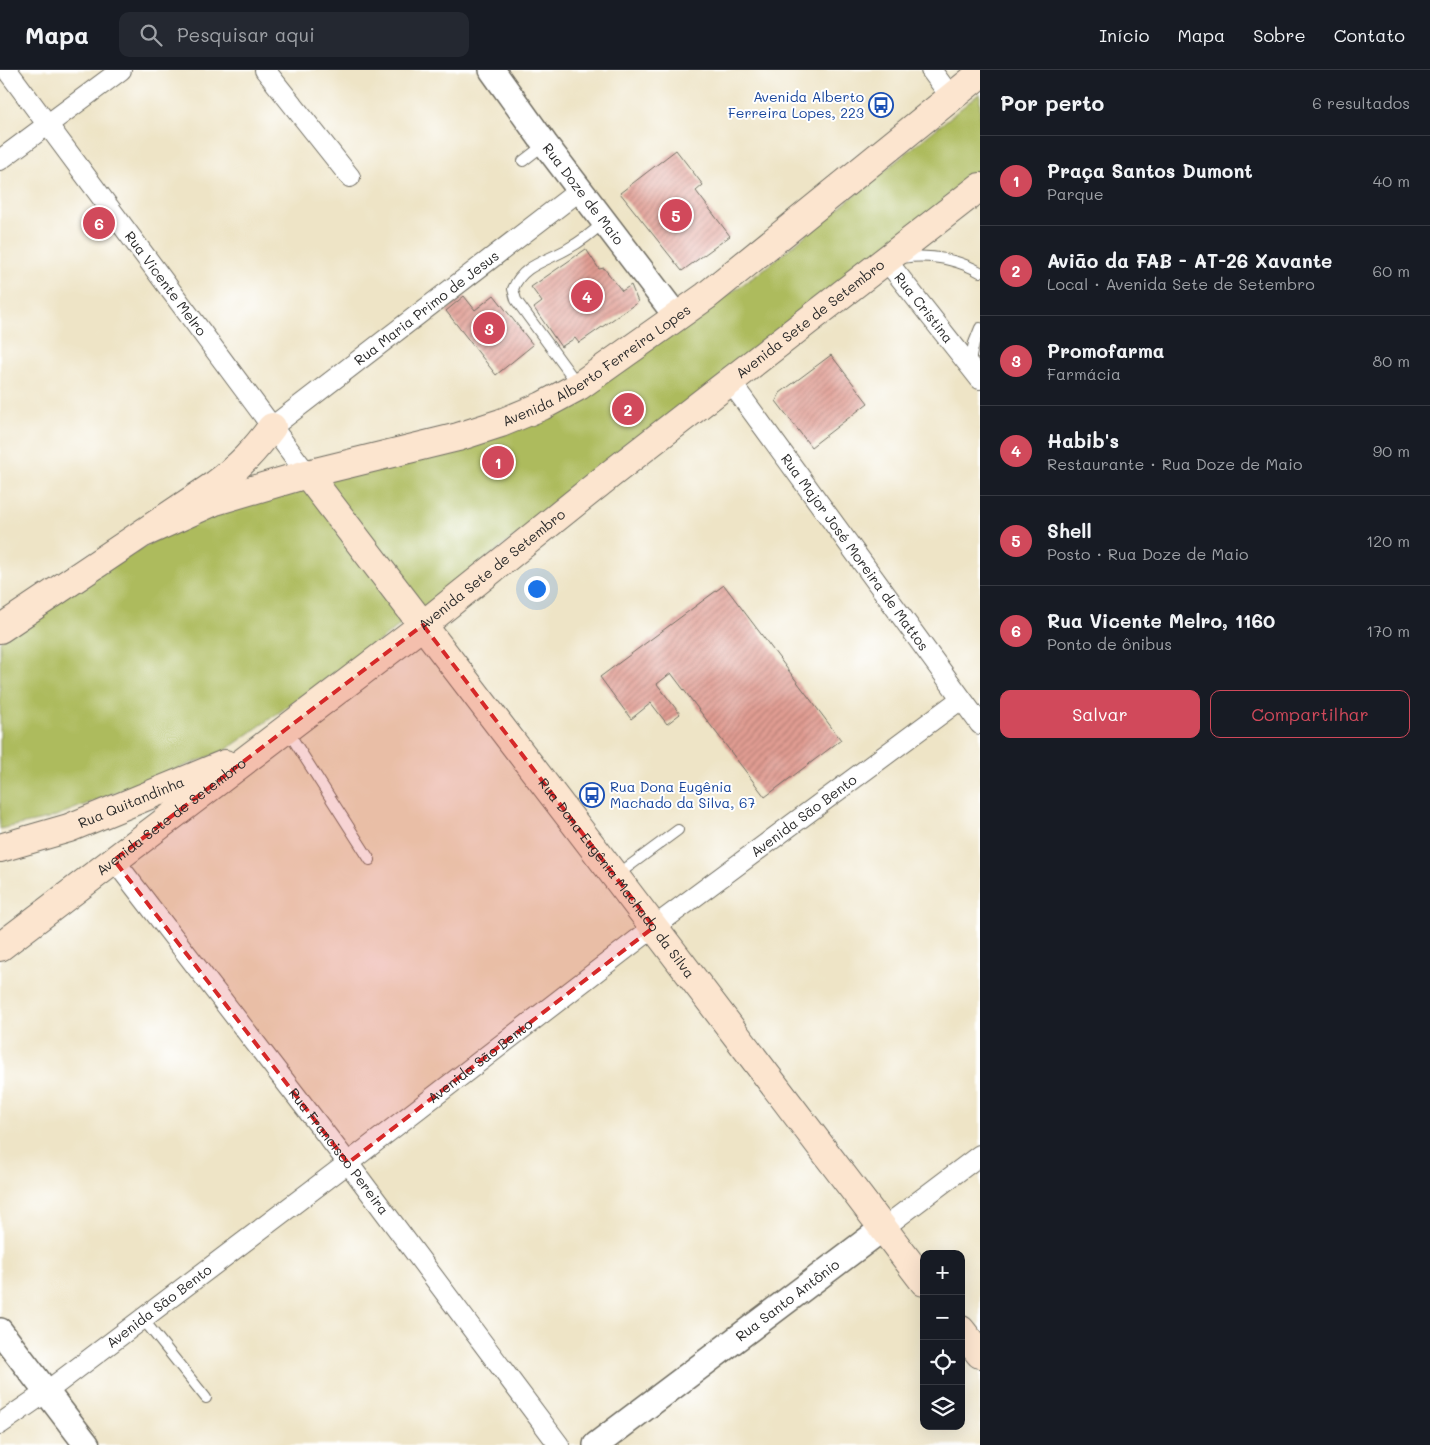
<!DOCTYPE html>
<html lang="pt">
<meta charset="utf-8">
<style>
:root{--surface:#171b24;--page:#242831;--text:#f1f3f6;--muted:#9ea1a6;--line:#363941;--accent:#d1495b}
body{margin:0;font-family:Mali,sans-serif;background:var(--page);color:var(--text)}
.controls{position:absolute;right:15px;bottom:15px;display:grid;overflow:hidden;border-radius:10px;box-shadow:0 5px 20px #0002}
.controls button{width:45px;height:45px;display:grid;place-items:center;padding:0;border:0;border-bottom:1px solid var(--line);background:var(--surface);color:var(--text);font:25px sans-serif}
.you{position:absolute;left:536px;top:518px;width:18px;height:18px;margin:-12px;border:4px solid #fff;border-radius:50%;background:#1a73e8;box-shadow:0 0 0 8px #1a73e833}
.badge{display:grid;place-items:center;width:32px;height:32px;border-radius:50%;background:var(--accent);color:#fff;font-size:16px;font-weight:700}
.pin{position:absolute;translate:-50% -50%;border:2px solid #fff;box-shadow:0 1px 5px #0006}
.list{margin:0;padding:0;list-style:none}
h2{display:flex;justify-content:space-between;align-items:center;height:65px;margin:0;padding:0 20px;font-size:21px}
h2 small{font-size:16px;font-weight:400;color:var(--muted)}
.list li{display:grid;grid-template-columns:32px 1fr auto;gap:15px;align-items:center;box-sizing:border-box;height:90px;padding:0 20px;border-top:1px solid var(--line)}
.list b{display:block;font-size:19px;white-space:nowrap}
.list p{margin:0;font-size:16px;white-space:nowrap;color:var(--muted)}
.list em{font-size:16px;font-style:normal;color:var(--muted)}
.actions{display:flex;gap:10px;padding:15px 20px}
.actions a{flex:1;padding:11px 0;border:1px solid var(--accent);border-radius:10px;text-align:center;font-size:18px;color:var(--accent)}
.actions .main{background:var(--accent);color:#fff}
.icon{flex:none;width:28px;height:28px;fill:none;stroke:currentColor;stroke-width:2;stroke-linecap:round;stroke-linejoin:round}
.map{position:relative;flex:none;width:980px;height:1375px;overflow:hidden}
header{display:flex;align-items:center;gap:30px;box-sizing:border-box;height:70px;padding:0 25px;background:var(--surface);border-bottom:1px solid var(--line)}
header strong{font-size:24px}
nav{display:flex;gap:28px;margin-inline-start:auto;font-size:18px}
.search{width:350px;height:45px;background:var(--page);display:flex;align-items:center;gap:12px;box-sizing:border-box;padding:0 18px;border-radius:10px;color:var(--muted);font-size:19px}
main{display:flex}
aside{flex:1;background:var(--surface)}
.map>svg:first-child{display:block}
</style>
<header>
<strong>Mapa</strong>
<div class="search"><svg class="icon" aria-label="search" viewBox="0 0 24 24"><circle cx="10" cy="10" r="6"/><path d="M15 15l6 6"/></svg>Pesquisar aqui</div>
<nav><a>Início</a><a>Mapa</a><a>Sobre</a><a>Contato</a></nav>
</header>
<main>
<div class="map">
<svg width="980" height="1375" viewBox="0 0 980 1375">
<defs>
<pattern id="building-hatch" width="6" height="6" patternUnits="userSpaceOnUse" patternTransform="scale(1.25)"><rect width="6" height="6" fill="#e09c92"/><path d="M-1 1l2-2M0 6l6-6M5 7l2-2" fill="none" stroke="#b67f77"/></pattern>
</defs>
<rect width="100%" height="100%" fill="#fff"/>
<filter id="ink" filterUnits="userSpaceOnUse"><feTurbulence type="fractalNoise" baseFrequency=".02" numOctaves="2"/><feDisplacementMap in="SourceGraphic" scale="10" xChannelSelector="R" yChannelSelector="G"/><feConvolveMatrix kernelMatrix="1 2 1 2 8 2 1 2 1" color-interpolation-filters="sRGB"/></filter>
<filter id="wash" filterUnits="userSpaceOnUse"><feTurbulence type="fractalNoise" baseFrequency=".0096" numOctaves="4" result="noise"/><feDisplacementMap in="SourceGraphic" scale="20" xChannelSelector="R" yChannelSelector="G"/><feGaussianBlur stdDeviation="1.12" result="paint"/><feColorMatrix in="noise" values="0 0 0 0 0 0 0 0 0 0 0 0 0 0 0 0 0 1.4 0 .05"/><feComposite in="paint" operator="in"/></filter>
<g filter="url(#wash)">
<rect width="100%" height="100%" fill="#eee4c6"/>
<path fill="#adbb5d" stroke="#6c7344" d="M980,23V108L378,572L226,680L48,749L0,759V571L62,524L195,448L566,336L758,204Z"/>
<g id="blocks">
<path fill="url(#building-hatch)" d="M676,80L703,115L696,121L730,166L682,201L620,123Z
M586,179L599,199L604,198L622,221L631,215L638,232L579,273L575,268L561,277L534,238L542,232L531,217Z
M494,225L533,275L496,305L446,241L464,226L475,240Z
M831,285L868,333L811,377L776,331L780,323Z
M724,515L841,670L765,727L671,603L657,614L680,644L667,654L651,633L631,649L600,607Z"/>
</g>
</g>
<g filter="url(#ink)">
<use href="#blocks" fill-opacity="0" stroke="#6f6c61" stroke-width="1"/>
<g fill="none" stroke-linecap="round" stroke-linejoin="round">
<defs>
<path id="service" d="M523,91L545,74
M902,188C929,184 956,189 980,202
M969,296L974,273L980,258
M579,316L516,230L513,219C523,194 548,191 569,178C582,171 593,162 604,152
M287,660L370,790
M617,805L678,760
M142,1248L206,1328"/>
<g id="minor">
<path id="s1" d="M7,0L307,404"/>
<path d="M265,0L350,107"/>
<path d="M931,0L951,27"/>
<path d="M0,90L121,0"/>
<path id="s2" d="M886,190L980,309"/>
<path id="s3" d="M730,311L980,654"/>
<path id="s4" d="M272,357L580,120"/>
<path id="s5" d="M114,790L348,1093L559,1375"/>
<path d="M882,1159L980,1085"/>
<path id="s6" d="M0,1354L42,1325L348,1093L654,857L961,629"/>
</g>
<g id="tertiary">
<path id="s7" d="M492,0L545,74L677,247"/>
<path d="M0,1261L87,1375"/>
<path id="s8" d="M596,1375L882,1159"/>
</g>
<g id="secondary">
<path id="s9" d="M307,404L615,806L924,1212"/>
<path id="s10" d="M146,462L215,431L307,404L458,367L501,353L542,336L579,316L706,226L980,4"/>
<path d="M0,559L216,414C240,396 254,381 272,357"/>
<path id="s11" d="M0,778L69,758L225,694"/>
<path id="s12" d="M0,877L423,555L612,403L980,117"/>
<path d="M961,1260L980,1284"/>
</g>
</defs>
<use href="#service" stroke="#6f6c61" stroke-width="12"/>
<use href="#minor" stroke="#6f6c61" stroke-width="22"/>
<use href="#tertiary" stroke="#6f6c61" stroke-width="28"/>
<use href="#secondary" stroke="#6f6c61" stroke-width="30"/>
<use href="#service" stroke="#fff" stroke-width="10"/>
<use href="#minor" stroke="#fff" stroke-width="20"/>
<use href="#tertiary" stroke="#fff" stroke-width="25"/>
<use href="#secondary" stroke="#fce5cf" stroke-width="28"/>
</g>
</g>
<path fill="#d62828" fill-opacity="0.2" stroke="#d62828" stroke-width="4" stroke-dasharray="10 6" stroke-linejoin="round" d="M423,555L654,857L348,1093L114,790Z"/>
<defs>
<symbol id="bus-ring" viewBox="-11 -11 22 22"><circle r="9.5" fill="#fff" stroke="#1a4fb4" stroke-width="1.5"/><path d="M-5-6H5V4H4V6H2V4H-2V6H-4V4H-5ZM-3.5-4V0h7V-4ZM-3.5 1.2v1.5H-2V1.2ZM2 1.2v1.5H3.5V1.2Z" fill="#1a4fb4"/></symbol>
</defs>
<g fill-rule="evenodd">
<use href="#bus-ring" x="867" y="21" width="28" height="28"/>
<use href="#bus-ring" x="578" y="711" width="28" height="28"/>
</g>
<g text-anchor="middle" stroke-width="4" stroke-linejoin="round" paint-order="stroke">
<g font-size="14" fill="#164399" stroke="#fff" text-anchor="end">
<text x="864" y="32">Avenida Alberto<tspan x="864" dy="16">Ferreira Lopes, 223</tspan></text>
<text x="610" y="722" text-anchor="start">Rua Dona Eugênia<tspan x="610" dy="16">Machado da Silva, 67</tspan></text>
</g>
<g font-size="14" fill="#2b2b2b" stroke="#fff">
<text dy="5" stroke="none"><textPath href="#s7" startOffset="154">Rua Doze de Maio</textPath></text>
<text dy="5" stroke="none"><textPath href="#s1" startOffset="266">Rua Vicente Melro</textPath></text>
<text dy="5" stroke="none"><textPath href="#s2" startOffset="61">Rua Cristina</textPath></text>
<text dy="5" stroke="none"><textPath href="#s4" startOffset="195">Rua Maria Primo de Jesus</textPath></text>
<text dy="5" stroke="none"><textPath href="#s12" startOffset="1025">Avenida Sete de Setembro</textPath></text>
<text dy="5" stroke="none"><textPath href="#s10" startOffset="484">Avenida Alberto Ferreira Lopes</textPath></text>
<text dy="5" stroke="none"><textPath href="#s3" startOffset="212">Rua Major José Moreira de Mattos</textPath></text>
<text dy="5" stroke="none"><textPath href="#s12" startOffset="620">Avenida Sete de Setembro</textPath></text>
<text dy="5" stroke="none"><textPath href="#s11" startOffset="139">Rua Quitandinha</textPath></text>
<text dy="5" stroke="none"><textPath href="#s12" startOffset="215">Avenida Sete de Setembro</textPath></text>
<text dy="5" stroke="none"><textPath href="#s6" startOffset="1008">Avenida São Bento</textPath></text>
<text dy="5" stroke="none"><textPath href="#s9" startOffset="509">Rua Dona Eugênia Machado da Silva</textPath></text>
<text dy="5" stroke="none"><textPath href="#s6" startOffset="602">Avenida São Bento</textPath></text>
<text dy="5" stroke="none"><textPath href="#s5" startOffset="368">Rua Francisco Pereira</textPath></text>
<text dy="5" stroke="none"><textPath href="#s8" startOffset="240">Rua Santo Antônio</textPath></text>
<text dy="5" stroke="none"><textPath href="#s6" startOffset="198">Avenida São Bento</textPath></text>
</g>
</g>
</svg>
<div class="controls">
<button>+</button>
<button>−</button>
<button><svg class="icon" aria-label="locate" viewBox="0 0 24 24"><circle cx="12" cy="12" r="6"/><path d="M12 2v4M12 18v4M2 12h4M18 12h4"/></svg></button>
<button><svg class="icon" aria-label="layers" viewBox="0 0 24 24"><path d="M12 4l9 5-9 5-9-5zM3 14l9 5 9-5"/></svg></button>
</div>
<div class="you"></div>
<div class="pin badge" style="left:498px;top:392px">1</div>
<div class="pin badge" style="left:628px;top:339px">2</div>
<div class="pin badge" style="left:489px;top:258px">3</div>
<div class="pin badge" style="left:587px;top:226px">4</div>
<div class="pin badge" style="left:676px;top:145px">5</div>
<div class="pin badge" style="left:99px;top:153px">6</div>
</div>
<aside>
<h2>Por perto<small>6 resultados</small></h2>
<ul class="list">
<li><span class="badge">1</span><div><b>Praça Santos Dumont</b><p>Parque</p></div><em>40 m</em></li>
<li><span class="badge">2</span><div><b>Avião da FAB - AT-26 Xavante</b><p>Local · Avenida Sete de Setembro</p></div><em>60 m</em></li>
<li><span class="badge">3</span><div><b>Promofarma</b><p>Farmácia</p></div><em>80 m</em></li>
<li><span class="badge">4</span><div><b>Habib's</b><p>Restaurante · Rua Doze de Maio</p></div><em>90 m</em></li>
<li><span class="badge">5</span><div><b>Shell</b><p>Posto · Rua Doze de Maio</p></div><em>120 m</em></li>
<li><span class="badge">6</span><div><b>Rua Vicente Melro, 1160</b><p>Ponto de ônibus</p></div><em>170 m</em></li>
</ul>
<div class="actions"><a class="main">Salvar</a><a>Compartilhar</a></div>
</aside>
</main>
